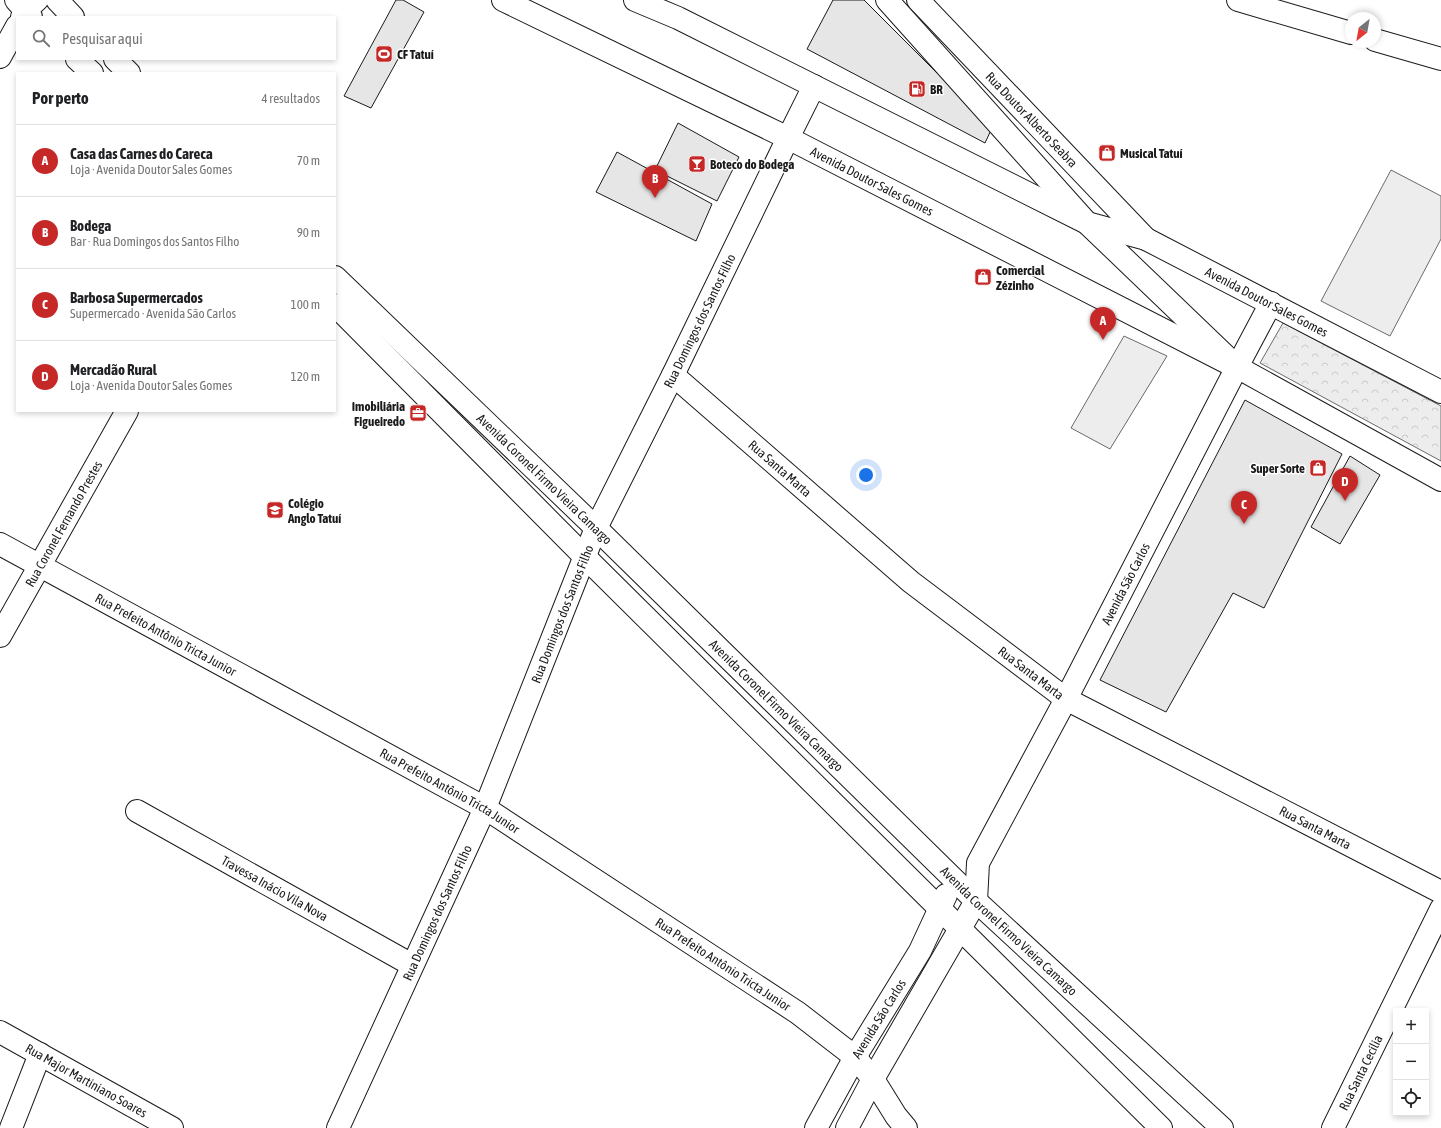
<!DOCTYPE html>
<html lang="pt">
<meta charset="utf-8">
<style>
:root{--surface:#fff;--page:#f2f2f2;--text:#202124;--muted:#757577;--line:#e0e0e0;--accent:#c62828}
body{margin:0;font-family:"Asap Condensed",sans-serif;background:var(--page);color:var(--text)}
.controls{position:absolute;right:12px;bottom:12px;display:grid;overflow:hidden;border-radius:0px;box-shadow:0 2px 6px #0003}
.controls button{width:36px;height:36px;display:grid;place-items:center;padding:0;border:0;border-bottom:1px solid var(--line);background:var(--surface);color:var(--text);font:20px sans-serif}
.compass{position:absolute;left:1345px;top:12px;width:36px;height:36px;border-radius:50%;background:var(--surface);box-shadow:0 2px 6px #0003;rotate:211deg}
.you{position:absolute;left:866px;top:475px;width:14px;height:14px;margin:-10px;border:3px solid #fff;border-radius:50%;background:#1a73e8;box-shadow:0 0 0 6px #1a73e833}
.badge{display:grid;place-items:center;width:26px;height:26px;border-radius:50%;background:var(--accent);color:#fff;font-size:13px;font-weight:700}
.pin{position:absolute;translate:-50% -33px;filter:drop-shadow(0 1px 2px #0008)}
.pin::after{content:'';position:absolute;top:21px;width:14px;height:12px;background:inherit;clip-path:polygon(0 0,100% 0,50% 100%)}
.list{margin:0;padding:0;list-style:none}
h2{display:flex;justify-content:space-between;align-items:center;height:52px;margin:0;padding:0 16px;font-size:17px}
h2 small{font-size:13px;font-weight:400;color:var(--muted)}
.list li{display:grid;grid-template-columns:26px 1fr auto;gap:12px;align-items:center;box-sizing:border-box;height:72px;padding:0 16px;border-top:1px solid var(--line)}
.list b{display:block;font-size:15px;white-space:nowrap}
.list p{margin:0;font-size:13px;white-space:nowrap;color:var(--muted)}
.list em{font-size:13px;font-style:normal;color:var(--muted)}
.icon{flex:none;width:22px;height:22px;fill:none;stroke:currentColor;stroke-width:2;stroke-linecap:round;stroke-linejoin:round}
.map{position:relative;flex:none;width:1441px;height:1128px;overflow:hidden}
.search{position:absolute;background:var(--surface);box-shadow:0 2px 6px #0003;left:16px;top:16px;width:320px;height:44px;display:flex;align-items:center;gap:10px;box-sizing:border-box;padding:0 14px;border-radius:0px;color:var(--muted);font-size:15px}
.panel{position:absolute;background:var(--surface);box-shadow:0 2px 6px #0003;left:16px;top:72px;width:320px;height:340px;border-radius:0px}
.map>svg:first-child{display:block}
</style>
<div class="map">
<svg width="1441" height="1128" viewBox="0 0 1441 1128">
<defs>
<pattern id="park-crowns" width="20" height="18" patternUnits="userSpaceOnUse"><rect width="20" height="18" fill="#ededed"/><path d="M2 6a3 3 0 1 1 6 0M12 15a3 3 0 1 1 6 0" fill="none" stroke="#cbcbcb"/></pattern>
</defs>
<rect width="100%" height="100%" fill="#fff"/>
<path fill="url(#park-crowns)" stroke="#6a6a6a" d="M1283,323L1441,406V461L1260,363Z"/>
<path fill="#ededed" stroke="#6a6a6a" d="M1391,170L1441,196V239L1390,336L1321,301Z
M1124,336L1167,356L1110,449L1071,428Z"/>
<path fill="#e6e6e6" stroke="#1a1a1a" d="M396,0H403L424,12L371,108L344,96Z
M833,0H864L992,128L985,143L807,49Z
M678,123L739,157L717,201L655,170Z
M617,152L712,204L696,241L596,192Z
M1245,400L1342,454L1264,608L1233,593L1166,712L1100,680Z
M1350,456L1380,475L1340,544L1311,527Z"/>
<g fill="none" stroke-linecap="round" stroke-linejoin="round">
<defs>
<g id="street">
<path d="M1238,0L1351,33"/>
<path d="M22,17L25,11L37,0"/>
<path d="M1375,40L1441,59"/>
<path d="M0,57L17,26"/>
<path id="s1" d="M673,375L911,582L1066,699L1441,892"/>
<path id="s2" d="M0,544L485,808L798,1013L855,1057L873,1079L896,1116L906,1128"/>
<path id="s3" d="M0,636L127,411"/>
<path id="s4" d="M137,811L412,965"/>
<path id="s5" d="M0,1032L172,1128"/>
<path d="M11,1128L40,1054"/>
<path id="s6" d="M1333,1128L1441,909"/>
</g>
<g id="secondary">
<path d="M16,0L31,17"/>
<path d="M57,0L73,17"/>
<path id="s7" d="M503,0L788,138L1230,364"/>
<path d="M635,0L678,18L1087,223"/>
<path d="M77,59L92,73"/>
<path d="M115,59L129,73"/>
<path id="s8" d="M335,277L596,528L976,901L1222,1128"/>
<path d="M335,305L584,556L1161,1128"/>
<path id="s9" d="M338,1128L485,808L596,528L673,375L788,138L814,86"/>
<path id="s10" d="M816,1128L855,1057L920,951L946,895"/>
<path id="s11" d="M847,1128L873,1079L976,901L978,863L1066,699L1237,367L1271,303"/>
</g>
<g id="primary">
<path d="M887,0L1088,224L1237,367L1441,480"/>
<path id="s12" d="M918,0L1146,239"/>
<path id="s13" d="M1091,224L1146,239L1441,392"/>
</g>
</defs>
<use href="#street" stroke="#1a1a1a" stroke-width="24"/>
<use href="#secondary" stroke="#1a1a1a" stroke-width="24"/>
<use href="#primary" stroke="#1a1a1a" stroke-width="24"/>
<use href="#street" stroke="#fff" stroke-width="22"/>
<use href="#secondary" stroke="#fff" stroke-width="22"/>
<use href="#primary" stroke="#fff" stroke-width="22"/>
</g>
<defs>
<symbol id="stadium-square" viewBox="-11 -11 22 22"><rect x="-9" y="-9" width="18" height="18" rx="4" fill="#c62828" stroke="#fff"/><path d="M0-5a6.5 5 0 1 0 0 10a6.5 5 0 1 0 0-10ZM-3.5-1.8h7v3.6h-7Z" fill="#fff"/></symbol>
<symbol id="fuel-square" viewBox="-11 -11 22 22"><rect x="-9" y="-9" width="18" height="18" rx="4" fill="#c62828" stroke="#fff"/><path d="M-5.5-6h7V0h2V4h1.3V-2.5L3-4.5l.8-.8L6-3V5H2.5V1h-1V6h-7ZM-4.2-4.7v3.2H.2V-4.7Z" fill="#fff"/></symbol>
<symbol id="shop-square" viewBox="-11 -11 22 22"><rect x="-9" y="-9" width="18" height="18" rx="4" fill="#c62828" stroke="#fff"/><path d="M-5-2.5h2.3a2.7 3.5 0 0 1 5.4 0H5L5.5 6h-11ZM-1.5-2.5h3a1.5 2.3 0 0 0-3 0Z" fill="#fff"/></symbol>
<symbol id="bar-square" viewBox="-11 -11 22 22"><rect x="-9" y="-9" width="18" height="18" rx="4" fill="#c62828" stroke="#fff"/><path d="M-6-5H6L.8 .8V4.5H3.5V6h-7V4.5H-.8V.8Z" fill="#fff"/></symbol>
<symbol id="office-square" viewBox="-11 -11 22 22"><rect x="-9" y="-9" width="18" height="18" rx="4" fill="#c62828" stroke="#fff"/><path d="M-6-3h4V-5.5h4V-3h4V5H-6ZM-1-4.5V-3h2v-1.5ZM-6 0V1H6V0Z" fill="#fff"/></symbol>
<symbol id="school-square" viewBox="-11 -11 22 22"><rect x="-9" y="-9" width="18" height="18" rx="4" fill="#c62828" stroke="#fff"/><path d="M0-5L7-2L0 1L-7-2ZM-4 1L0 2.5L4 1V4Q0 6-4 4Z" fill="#fff"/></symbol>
</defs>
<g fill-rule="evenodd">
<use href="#stadium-square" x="374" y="44" width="20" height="20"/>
<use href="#fuel-square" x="907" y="79" width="20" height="20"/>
<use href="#shop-square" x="1097" y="143" width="20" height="20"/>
<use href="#bar-square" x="687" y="154" width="20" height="20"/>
<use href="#shop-square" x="973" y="267" width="20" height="20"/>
<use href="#office-square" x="408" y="403" width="20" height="20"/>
<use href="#shop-square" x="1308" y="458" width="20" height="20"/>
<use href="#school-square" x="265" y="500" width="20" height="20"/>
</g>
<g text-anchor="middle" stroke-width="3" stroke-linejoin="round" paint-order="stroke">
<g font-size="13" font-weight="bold" fill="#1a1a1a" stroke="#fff" text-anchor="start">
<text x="397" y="59">CF Tatuí</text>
<text x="930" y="94">BR</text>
<text x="1120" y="158">Musical Tatuí</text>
<text x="710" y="169">Boteco do Bodega</text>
<text x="996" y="275">Comercial<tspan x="996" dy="15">Zézinho</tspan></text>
<text x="405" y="411" text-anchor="end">Imobiliária<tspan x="405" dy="15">Figueiredo</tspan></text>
<text x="1305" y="473" text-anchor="end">Super Sorte</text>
<text x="288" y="508">Colégio<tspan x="288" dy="15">Anglo Tatuí</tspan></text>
</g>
<g font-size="13" fill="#1a1a1a" stroke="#fff">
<text dy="5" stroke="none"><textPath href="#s12" startOffset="165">Rua Doutor Alberto Seabra</textPath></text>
<text dy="5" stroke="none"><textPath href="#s7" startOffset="411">Avenida Doutor Sales Gomes</textPath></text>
<text dy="5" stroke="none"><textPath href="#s13" startOffset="193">Avenida Doutor Sales Gomes</textPath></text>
<text dy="5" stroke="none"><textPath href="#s9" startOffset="885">Rua Domingos dos Santos Filho</textPath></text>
<text dy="5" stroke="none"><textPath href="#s1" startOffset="142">Rua Santa Marta</textPath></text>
<text dy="5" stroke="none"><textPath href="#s8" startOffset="291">Avenida Coronel Firmo Vieira Camargo</textPath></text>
<text dy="5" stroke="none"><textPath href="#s3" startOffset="129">Rua Coronel Fernando Prestes</textPath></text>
<text dy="5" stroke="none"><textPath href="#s11" startOffset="615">Avenida São Carlos</textPath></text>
<text dy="5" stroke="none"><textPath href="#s9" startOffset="561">Rua Domingos dos Santos Filho</textPath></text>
<text dy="5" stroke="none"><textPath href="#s2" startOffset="189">Rua Prefeito Antônio Tricta Junior</textPath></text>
<text dy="5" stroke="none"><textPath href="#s1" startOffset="466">Rua Santa Marta</textPath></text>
<text dy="5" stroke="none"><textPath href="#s8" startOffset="615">Avenida Coronel Firmo Vieira Camargo</textPath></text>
<text dy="5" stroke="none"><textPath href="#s2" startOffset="513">Rua Prefeito Antônio Tricta Junior</textPath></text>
<text dy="5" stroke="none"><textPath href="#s1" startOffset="790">Rua Santa Marta</textPath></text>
<text dy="5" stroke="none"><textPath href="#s4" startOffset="158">Travessa Inácio Vila Nova</textPath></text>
<text dy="5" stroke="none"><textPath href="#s9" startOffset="237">Rua Domingos dos Santos Filho</textPath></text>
<text dy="5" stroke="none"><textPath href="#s8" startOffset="939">Avenida Coronel Firmo Vieira Camargo</textPath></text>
<text dy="5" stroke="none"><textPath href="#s2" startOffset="837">Rua Prefeito Antônio Tricta Junior</textPath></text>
<text dy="5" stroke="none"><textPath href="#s10" startOffset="126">Avenida São Carlos</textPath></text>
<text dy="5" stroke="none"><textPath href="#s6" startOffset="62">Rua Santa Cecília</textPath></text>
<text dy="5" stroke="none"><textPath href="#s5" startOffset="99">Rua Major Martiniano Soares</textPath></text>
</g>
</g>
</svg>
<div class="controls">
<button>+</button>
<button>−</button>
<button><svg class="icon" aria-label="locate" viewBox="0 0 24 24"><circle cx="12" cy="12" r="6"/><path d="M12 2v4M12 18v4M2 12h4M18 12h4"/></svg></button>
</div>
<svg class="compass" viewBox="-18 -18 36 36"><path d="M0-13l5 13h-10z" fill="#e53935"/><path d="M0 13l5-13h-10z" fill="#757577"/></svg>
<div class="you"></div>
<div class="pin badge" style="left:1103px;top:340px">A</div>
<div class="pin badge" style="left:655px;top:198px">B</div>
<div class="pin badge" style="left:1244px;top:524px">C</div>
<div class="pin badge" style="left:1345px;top:501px">D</div>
<div class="search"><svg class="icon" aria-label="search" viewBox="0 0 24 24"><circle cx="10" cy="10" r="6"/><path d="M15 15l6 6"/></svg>Pesquisar aqui</div>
<section class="panel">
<h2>Por perto<small>4 resultados</small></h2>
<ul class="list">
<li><span class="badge">A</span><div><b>Casa das Carnes do Careca</b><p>Loja · Avenida Doutor Sales Gomes</p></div><em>70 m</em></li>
<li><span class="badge">B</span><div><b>Bodega</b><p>Bar · Rua Domingos dos Santos Filho</p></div><em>90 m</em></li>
<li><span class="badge">C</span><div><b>Barbosa Supermercados</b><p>Supermercado · Avenida São Carlos</p></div><em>100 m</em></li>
<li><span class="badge">D</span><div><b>Mercadão Rural</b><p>Loja · Avenida Doutor Sales Gomes</p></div><em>120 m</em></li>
</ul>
</section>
</div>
